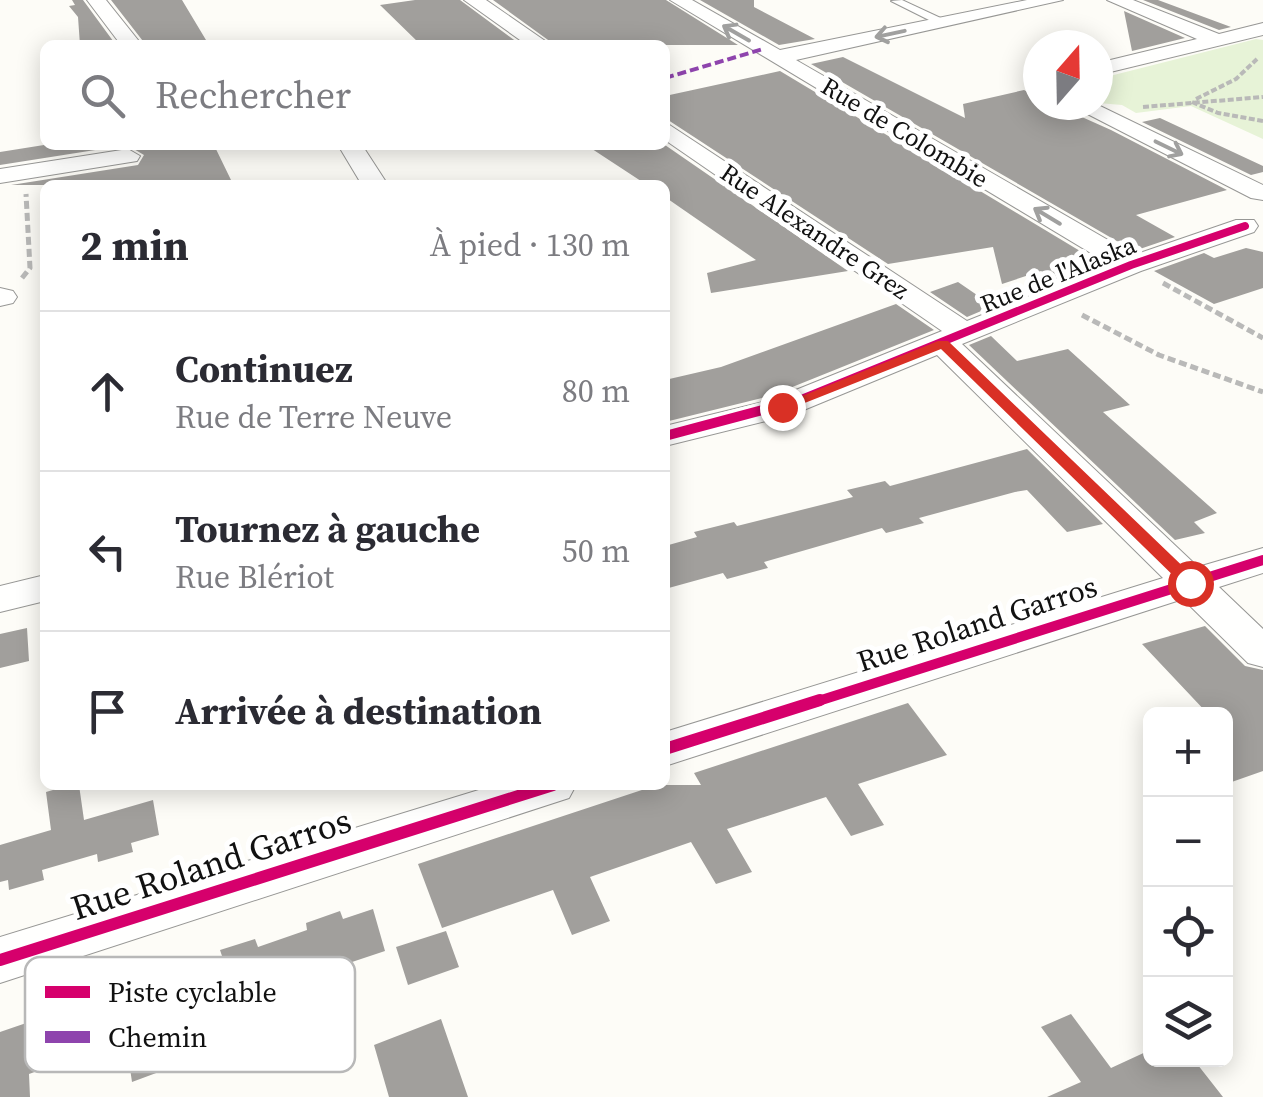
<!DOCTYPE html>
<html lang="fr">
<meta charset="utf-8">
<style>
:root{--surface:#fff;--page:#f7f7f7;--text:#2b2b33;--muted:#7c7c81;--line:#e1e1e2}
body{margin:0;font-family:"Source Serif 4",serif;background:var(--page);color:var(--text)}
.controls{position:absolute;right:30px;bottom:30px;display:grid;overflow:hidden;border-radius:15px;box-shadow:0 5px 25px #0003}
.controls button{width:90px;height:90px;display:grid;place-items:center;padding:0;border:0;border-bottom:2px solid var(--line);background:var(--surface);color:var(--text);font:50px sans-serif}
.compass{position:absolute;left:1023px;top:30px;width:90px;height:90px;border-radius:50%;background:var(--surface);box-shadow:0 5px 25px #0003;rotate:20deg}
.stop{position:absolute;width:30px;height:30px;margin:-22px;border:8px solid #d93025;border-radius:50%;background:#fff}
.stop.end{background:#d93025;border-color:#fff;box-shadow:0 2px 10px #0008}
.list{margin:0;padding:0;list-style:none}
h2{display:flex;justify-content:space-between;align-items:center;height:130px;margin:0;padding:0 40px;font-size:42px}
h2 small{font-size:32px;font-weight:400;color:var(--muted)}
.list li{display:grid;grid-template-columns:65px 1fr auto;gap:30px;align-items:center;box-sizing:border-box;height:160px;padding:0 40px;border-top:2px solid var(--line)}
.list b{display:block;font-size:38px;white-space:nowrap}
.list p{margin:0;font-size:32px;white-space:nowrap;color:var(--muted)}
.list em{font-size:32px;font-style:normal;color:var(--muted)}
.icon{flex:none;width:55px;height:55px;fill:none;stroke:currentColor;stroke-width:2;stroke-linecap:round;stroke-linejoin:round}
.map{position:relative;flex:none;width:1263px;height:1097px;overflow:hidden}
.search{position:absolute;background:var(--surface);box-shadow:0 5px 25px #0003;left:40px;top:40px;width:630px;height:110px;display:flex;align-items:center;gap:25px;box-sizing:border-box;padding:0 35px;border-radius:15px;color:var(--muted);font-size:38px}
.panel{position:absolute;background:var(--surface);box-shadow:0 5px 25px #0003;left:40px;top:180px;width:630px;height:610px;border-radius:15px}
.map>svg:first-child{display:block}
</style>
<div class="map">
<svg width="1263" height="1097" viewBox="0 0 1263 1097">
<rect width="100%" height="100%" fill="#fdfcf7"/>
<path fill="#e7f3d7" d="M1256,39L1263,40V139L1191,106L1136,113L1122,105L1098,103V79Z"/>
<path fill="#a19f9c" d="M72,0H83L116,45H80L78,17L69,6L75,5Z
M111,0H182L209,45H146Z
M415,0H460L521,45H421L380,5Z
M493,0H666L738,45H555Z
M700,0H754V7L815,39L779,45Z
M1143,0H1158L1231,27L1219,30Z
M1124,11L1185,38L1132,51Z
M843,57L965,118L963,104L1024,90L1038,97V105H1055L1111,130L1227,190L1136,215L1175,237L1134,251L811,64Z
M780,71L1100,263L1059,280L1041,271L1002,284L993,247L888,264L665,118V96Z
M1160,118L1263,166V172L1251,175L1142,122Z
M44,145H214L231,180L198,185H11L138,165L144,155L127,145L0,165V152Z
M586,145H665L848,271L711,293L707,273L756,260L665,197V185H647Z
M1246,248L1263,252V288L1214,304L1154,271L1204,253L1214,258Z
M958,282L993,306L967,317L930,292Z
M896,304L934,330L770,396L665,422V380L721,367Z
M991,336L1017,361L1068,349L1130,405L1103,412L1217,513L1194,522L1205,533L1175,540L969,345Z
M1027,449L1103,524L1067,532L1027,490L1015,492L919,518L924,523L886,533L882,528L764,562L768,568L727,579L723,573L665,589V546L697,537L694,532L734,522L737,526L853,497L847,490L885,481L890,486Z
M1205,626L1245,666L1263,670V771L1226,784V714H1208L1142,644Z
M27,628L29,661L0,668V634Z
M908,703L947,755L858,784L884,825L851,836L826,797L727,829L752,872L716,884L691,842L590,877L610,921L572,935L553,890L442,928L418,864L657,785H701L694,773Z
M70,785H79L84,820L153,800L159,835L131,843L133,852L98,862L97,854L42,870L44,880L9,890L8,880L0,882V845L51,830L46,792Z
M373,909L385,951L310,976L324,1030L287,1043L274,988L196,1015L187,970L223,959L220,950L255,939L258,947L307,930L306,923L340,911L343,919Z
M446,931L459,967L408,985L396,947Z
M107,997L114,1044L29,1074L30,1097H0V1032L35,1020V1011L72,999L74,1007Z
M1071,1014L1111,1068L1150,1050V1060H1194L1223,1097H1047L1081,1082L1041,1027Z
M441,1019L468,1097H389L374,1045Z
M177,1024L183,1063L132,1082L126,1041Z"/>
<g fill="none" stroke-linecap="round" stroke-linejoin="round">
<defs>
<path id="service" d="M902,0L947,21L948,23L939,25L891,1Z"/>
<path id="minor" d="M87,0H106L142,45H121Z
M464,0H486L551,45H527Z
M670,0H692L780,50L1027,0H1063L796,60L1134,255L1236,220H1254L1258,226L1254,232L1141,271L962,344L1198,567L1263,548V573L1219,587L1263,629V667L1248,663L1183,599L665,766V732L1163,578L937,355L794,414L665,446V426L771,400L942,331L665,140V122L967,321L1109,264Z
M1107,0H1133L1219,34L1263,23V35L1098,75V63L1197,39Z
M1070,105H1098L1263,185V200L1251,198Z
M338,145H362L388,185H362Z
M128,149L140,156L137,161L0,183V169Z
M0,288L13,291L17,297L13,303L0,306Z
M45,575V601L0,612V586Z
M495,785H576L569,798L0,983V937Z"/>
</defs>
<use href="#service" stroke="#979795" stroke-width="2"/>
<use href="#minor" stroke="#979795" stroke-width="2"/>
<path stroke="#b9b9b8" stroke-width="4" stroke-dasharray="6 2.5" stroke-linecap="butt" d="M1196,99L1236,79L1257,59
M1192,102L1218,113L1263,121
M1143,107L1263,97"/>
<path stroke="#b9b9b8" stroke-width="5" stroke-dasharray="8 4" stroke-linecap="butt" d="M22,278L30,268L26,194
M1163,283L1263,338
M1082,315L1159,355L1263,392"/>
<use href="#service" fill="#fffffe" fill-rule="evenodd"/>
<use href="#minor" fill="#fffffe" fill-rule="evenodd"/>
<path stroke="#8e44ad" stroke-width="4" stroke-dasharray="9 4" stroke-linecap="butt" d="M665,78L763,49"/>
<defs>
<path id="cycleway-far2" d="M794,402L1131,265L1245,226"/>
<path id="cycleway-far1" d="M665,436L800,400
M812,703L1263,560"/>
<path id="cycleway" d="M665,749L820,700
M0,960L553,785"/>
</defs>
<use href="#cycleway-far2" stroke="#fff" stroke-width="12"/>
<use href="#cycleway-far1" stroke="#fff" stroke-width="16"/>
<use href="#cycleway" stroke="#fff" stroke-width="19"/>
<use href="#cycleway-far2" stroke="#d6006c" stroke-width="8"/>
<use href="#cycleway-far1" stroke="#d6006c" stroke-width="10"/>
<use href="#cycleway" stroke="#d6006c" stroke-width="12"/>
</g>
<defs><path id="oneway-shaft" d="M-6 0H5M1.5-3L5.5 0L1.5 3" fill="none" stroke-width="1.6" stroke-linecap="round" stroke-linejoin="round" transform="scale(2.5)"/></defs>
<g stroke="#a0a09f">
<use href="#oneway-shaft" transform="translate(736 33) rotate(-150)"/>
<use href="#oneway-shaft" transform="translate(890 34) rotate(168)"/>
<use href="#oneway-shaft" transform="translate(1169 148) rotate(26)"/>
<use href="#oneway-shaft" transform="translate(1047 216) rotate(-149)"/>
</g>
<path fill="#d93025" d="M938,341H948L1196,579V587H1185L941,349L787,410L775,407Z"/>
<g text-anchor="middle" stroke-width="10" stroke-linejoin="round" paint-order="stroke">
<g font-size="25" fill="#111" stroke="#fff">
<text transform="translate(905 132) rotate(31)" y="9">Rue de Colombie</text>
<text transform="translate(815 231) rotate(34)" y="9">Rue Alexandre Grez</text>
<text transform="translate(1058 274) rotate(-22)" y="9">Rue de l'Alaska</text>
</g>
<g font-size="30" fill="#111" stroke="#fff">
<text transform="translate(977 624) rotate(-18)" y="10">Rue Roland Garros</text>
</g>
<g font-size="35" fill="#111" stroke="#fff">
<text transform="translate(211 864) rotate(-18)" y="12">Rue Roland Garros</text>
</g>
</g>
<rect x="25" y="957" width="330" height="115" rx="15" fill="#fff" stroke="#b8b8b8" stroke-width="2.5"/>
<rect x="45" y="986" width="45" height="12" fill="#d6006c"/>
<rect x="45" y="1031" width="45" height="12" fill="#8e44ad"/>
<g font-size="28" fill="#111">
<text x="108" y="1002">Piste cyclable</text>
<text x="108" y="1047">Chemin</text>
</g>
</svg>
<div class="controls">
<button>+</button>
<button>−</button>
<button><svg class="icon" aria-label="locate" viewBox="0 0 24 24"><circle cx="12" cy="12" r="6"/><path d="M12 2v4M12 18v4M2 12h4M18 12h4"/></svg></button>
<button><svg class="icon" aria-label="layers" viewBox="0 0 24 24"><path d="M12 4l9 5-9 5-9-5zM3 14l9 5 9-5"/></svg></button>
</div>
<svg class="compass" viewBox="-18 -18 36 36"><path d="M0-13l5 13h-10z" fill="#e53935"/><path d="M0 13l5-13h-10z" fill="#7c7c81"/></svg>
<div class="stop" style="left:1190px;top:583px"></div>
<div class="stop end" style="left:782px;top:407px"></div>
<div class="search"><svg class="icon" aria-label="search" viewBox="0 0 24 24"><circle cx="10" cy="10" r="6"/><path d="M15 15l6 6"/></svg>Rechercher</div>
<section class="panel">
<h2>2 min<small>À pied · 130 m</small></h2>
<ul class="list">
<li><svg class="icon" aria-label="ahead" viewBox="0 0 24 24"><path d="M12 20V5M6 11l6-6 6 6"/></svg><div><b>Continuez</b><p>Rue de Terre Neuve</p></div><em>80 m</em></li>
<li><svg class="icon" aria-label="left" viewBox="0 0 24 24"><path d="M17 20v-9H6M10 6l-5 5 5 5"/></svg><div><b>Tournez à gauche</b><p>Rue Blériot</p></div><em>50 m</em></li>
<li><svg class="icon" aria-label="arrive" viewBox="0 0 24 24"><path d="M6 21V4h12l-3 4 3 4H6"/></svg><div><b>Arrivée à destination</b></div></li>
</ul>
</section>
</div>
